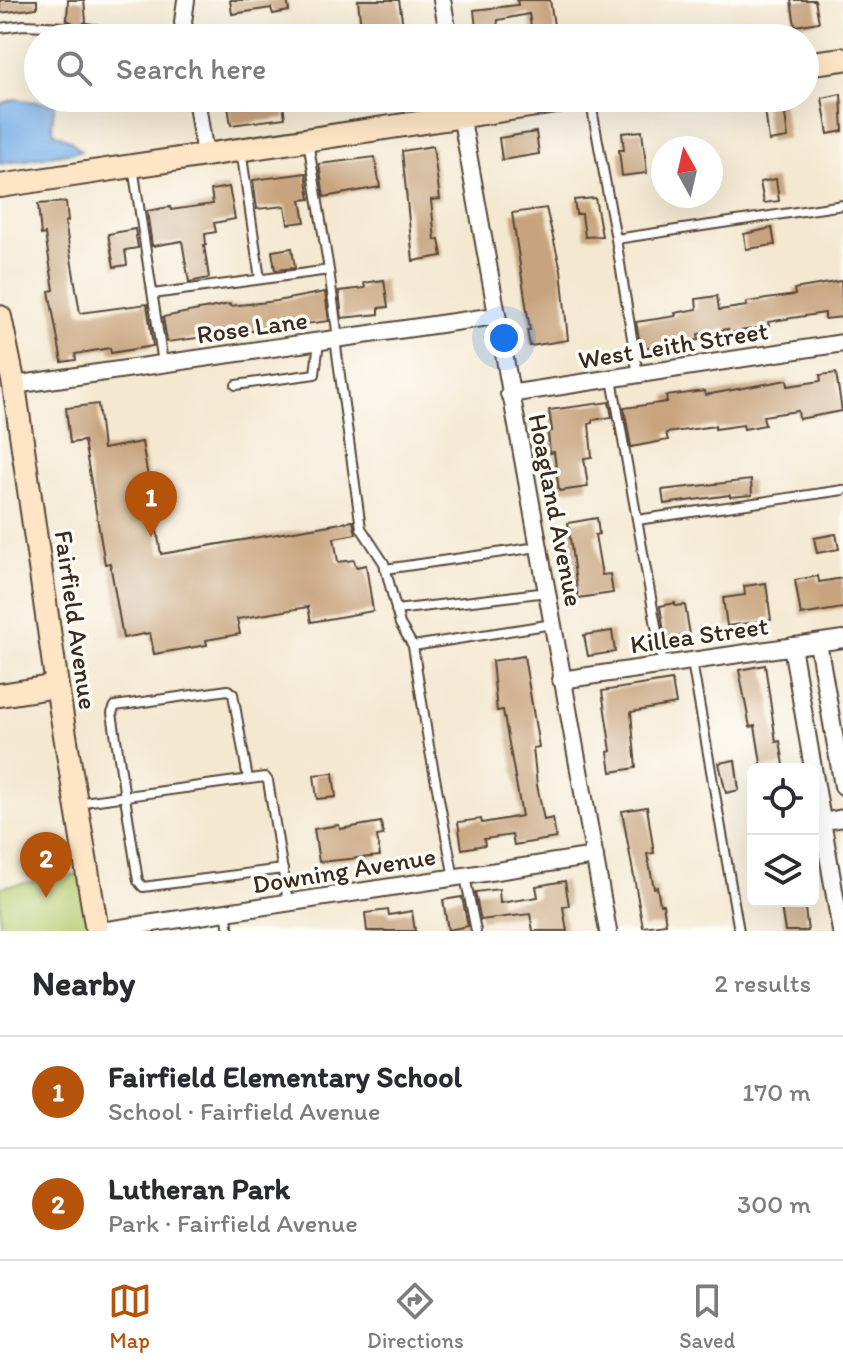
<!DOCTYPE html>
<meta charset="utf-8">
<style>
:root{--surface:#fff;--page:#f7f7f7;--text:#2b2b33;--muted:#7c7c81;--line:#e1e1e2;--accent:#b45309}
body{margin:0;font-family:Itim,sans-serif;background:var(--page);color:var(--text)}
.controls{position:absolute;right:24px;bottom:24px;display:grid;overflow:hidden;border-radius:12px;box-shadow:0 8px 32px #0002}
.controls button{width:72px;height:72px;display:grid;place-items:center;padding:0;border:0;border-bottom:2px solid var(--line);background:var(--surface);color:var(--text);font:40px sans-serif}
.compass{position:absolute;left:651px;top:136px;width:72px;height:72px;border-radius:50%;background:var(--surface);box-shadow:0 8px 32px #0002;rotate:352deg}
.you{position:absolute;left:504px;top:338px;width:28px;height:28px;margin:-20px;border:6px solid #fff;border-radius:50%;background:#1a73e8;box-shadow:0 0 0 12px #1a73e833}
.badge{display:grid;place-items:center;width:52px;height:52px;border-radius:50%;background:var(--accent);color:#fff;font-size:26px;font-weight:700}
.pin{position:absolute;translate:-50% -66px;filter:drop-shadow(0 2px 4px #0008)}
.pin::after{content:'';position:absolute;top:42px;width:28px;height:24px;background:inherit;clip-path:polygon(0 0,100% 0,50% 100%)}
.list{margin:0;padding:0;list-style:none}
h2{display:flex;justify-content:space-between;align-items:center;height:104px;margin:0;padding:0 32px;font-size:34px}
h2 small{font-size:26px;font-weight:400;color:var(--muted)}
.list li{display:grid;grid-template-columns:52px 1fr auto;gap:24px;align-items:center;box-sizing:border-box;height:112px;padding:0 32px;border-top:2px solid var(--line)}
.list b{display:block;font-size:30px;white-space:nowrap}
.list p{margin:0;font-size:26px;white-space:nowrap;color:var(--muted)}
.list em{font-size:26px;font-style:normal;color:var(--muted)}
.icon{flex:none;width:44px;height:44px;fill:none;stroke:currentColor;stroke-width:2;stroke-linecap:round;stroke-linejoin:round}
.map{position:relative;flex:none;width:843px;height:931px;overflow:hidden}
.search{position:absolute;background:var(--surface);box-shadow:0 8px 32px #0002;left:24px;right:24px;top:24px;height:88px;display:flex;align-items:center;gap:20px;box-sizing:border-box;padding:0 28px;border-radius:44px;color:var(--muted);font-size:30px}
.sheet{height:328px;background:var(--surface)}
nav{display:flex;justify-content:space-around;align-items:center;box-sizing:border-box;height:112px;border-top:2px solid var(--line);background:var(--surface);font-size:22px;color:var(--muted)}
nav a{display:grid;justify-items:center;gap:4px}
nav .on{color:var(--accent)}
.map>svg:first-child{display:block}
</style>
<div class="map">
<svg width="843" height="931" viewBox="0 0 843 931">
<rect width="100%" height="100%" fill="#fdfcf7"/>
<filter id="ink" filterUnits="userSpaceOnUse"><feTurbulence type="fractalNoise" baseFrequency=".0125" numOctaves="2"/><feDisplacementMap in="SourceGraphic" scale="16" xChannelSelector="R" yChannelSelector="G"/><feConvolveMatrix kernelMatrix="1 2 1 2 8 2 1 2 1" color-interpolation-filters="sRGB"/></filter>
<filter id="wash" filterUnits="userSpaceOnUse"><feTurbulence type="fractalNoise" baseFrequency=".006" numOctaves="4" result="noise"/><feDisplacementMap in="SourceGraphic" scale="32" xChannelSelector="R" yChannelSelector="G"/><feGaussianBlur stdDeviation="1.8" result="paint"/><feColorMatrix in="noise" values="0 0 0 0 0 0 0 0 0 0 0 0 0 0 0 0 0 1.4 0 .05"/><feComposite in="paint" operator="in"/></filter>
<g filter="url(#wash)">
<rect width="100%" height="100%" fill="#f4e8d0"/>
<path fill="#b5ca6e" stroke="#787a46" stroke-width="2" d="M88,873L98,931H0V887Z"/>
<path fill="#77aee6" stroke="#596c82" stroke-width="2" d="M15,99L55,104L52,124L54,133L70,140L81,151L0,164V104Z"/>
<g id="blocks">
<path fill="#c8a47e" d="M0,0H37V8L0,13Z
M68,0H84L86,21L79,28L85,38H66V34L74,28L73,23L67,20Z
M230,0H287L289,11L273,14L271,8L232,14Z
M358,0H399L405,38H362Z
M517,0H550L556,38H533L529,14L498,20L496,38H477L474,10L518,5Z
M791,0H815L819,22L795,26Z
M841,94L843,131L828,134L822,98Z
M240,98H282L285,118L231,125L227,100Z
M783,99L788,138L769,141L764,101Z
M642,131L647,173L622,176L619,150H624L622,133Z
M536,132L539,154L502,160L499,138Z
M433,146L440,199L431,200L435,240L439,239L442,256L413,261L402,151Z
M375,157L380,187L324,197L319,164Z
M306,173L310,199L301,200L305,222L288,224L285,206L257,209L253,180Z
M776,179L779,201L764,203L760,182Z
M229,187L235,219L214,223L216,232L205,234L206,245H204L209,278L189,282L182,241L152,246L147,211L170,207L171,210L213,204L211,190Z
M595,198L602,236L585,237L582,214H576L574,200Z
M66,202L68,221L65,222L80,313L147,304L153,346L111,353L110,348L75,354L76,360L62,362L49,291L54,290L45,234L41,235L38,204Z
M546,208L561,270L568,340L530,346L527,330H530L512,213Z
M772,228L775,245L746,249L744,234Z
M135,229L138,248L125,250L127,265L114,267L108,234Z
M292,248L295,268L275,270L272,251Z
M384,280L388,307L379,308V314L342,318L339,291L365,288L364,283Z
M841,281L843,317L825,319V313L792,318L768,322L769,326L729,333L728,329L698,334L699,340L641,348L636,322L676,316L675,313L697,309L696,299L717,296L719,310L747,306L746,302L795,295L794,289Z
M325,292L329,321L167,342L163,317L230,304V306L277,301Z
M836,373L842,411L799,419L798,411L763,416L765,425L744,429L743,425L715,429V426L666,433L668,440L631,447L624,408L667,402L666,396L704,391L705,395L787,380L788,386L821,381L820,375Z
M609,402L612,417L592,420V423L589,424L592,457L584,458L588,487L559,491L554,452L550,453L548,432L552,431L549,410Z
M98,404L103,449L142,442L161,554L353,521L356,534L334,538L338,562L354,560L356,567L366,565L373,611L311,622L308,607L237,619L240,634L206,640L207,645L154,654L150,633L123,638L110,563L105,564L84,441L70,443L66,408Z
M751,480L752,495L730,497V495L664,504L662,490Z
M597,518L599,534L595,535L602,575L610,574L613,593L578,598L568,523Z
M836,534L839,549L817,553L814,538Z
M818,576L819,582L843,578V608L801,615L795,580Z
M766,583L771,620L727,626L723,598L745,595L744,586Z
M675,603V606L685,605L690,635L665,639L660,606Z
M612,631L615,652L588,656L584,635Z
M524,656L539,747L533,748L537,785L544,820L553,818L556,838L514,845L512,835L484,839L485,845L462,849L458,822L481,819L482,823L522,816L503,710L497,711L492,661Z
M765,665L776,742L780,741L784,765L762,769L755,726L750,727L739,670Z
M672,680L676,704L631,712L636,768L611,772L608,752L611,751L602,691Z
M735,760L739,790L726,793L719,763Z
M333,773L336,797L317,799L314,775Z
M647,807L654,853L647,854L654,888L657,887L660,904H663L666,924L643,927L622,811Z
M381,822L383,835L377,836L380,856L319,862L314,829L339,825L340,829Z
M565,881L569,906L563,907L567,931H533L530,914L481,920L475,892L499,889L500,903L538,897L536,886Z
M462,897L468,926L448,930L443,900Z
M780,901H804L808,931H785Z
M388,910L389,915L412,911L415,931H367L365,913Z"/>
</g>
</g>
<g filter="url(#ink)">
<use href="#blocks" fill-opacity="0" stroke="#574639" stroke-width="2"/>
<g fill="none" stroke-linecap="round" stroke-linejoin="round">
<defs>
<path id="lane" d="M0,28L24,25L67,27
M86,28L149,38
M590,98L616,239L843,205
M308,141L329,270
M241,150L260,279
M133,167L163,363
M616,239L638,375
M153,294L329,270L338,339
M335,339L361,528L384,563L400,624L413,646L429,746L454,878
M612,379L663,665
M236,385L315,374L319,342
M637,520L843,490
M385,569L538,547
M396,610L548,592
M413,646L553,624
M692,662L739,931
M248,779L233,694L228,690L115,706L112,713L138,881L143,887L283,869
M76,803L265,777L268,781L288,902
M465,876L476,931
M226,912L229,931"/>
<path id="street" d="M442,0L449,38
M185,38L183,22L186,0
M196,98L205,155
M458,98L608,931
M14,385L496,316
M509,394L843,343
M818,643L843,786
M792,646L841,931
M561,680L843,639
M822,822L843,818
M101,931L595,856"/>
<path id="secondary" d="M805,64L843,59
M0,186L583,98
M0,317L14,385L57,686L97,931
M0,695L57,686"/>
</defs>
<use href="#lane" stroke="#574639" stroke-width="12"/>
<use href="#street" stroke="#574639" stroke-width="20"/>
<use href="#secondary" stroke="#574639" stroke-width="26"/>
<use href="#lane" stroke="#fff" stroke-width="8"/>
<use href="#street" stroke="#fff" stroke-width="16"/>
<use href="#secondary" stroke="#fde5c5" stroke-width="22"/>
</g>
</g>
<g text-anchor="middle" stroke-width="7" stroke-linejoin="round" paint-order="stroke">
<g font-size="26" fill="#3b2a1e" stroke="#fdfcf7">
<text transform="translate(252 327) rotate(-8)" y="9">Rose Lane</text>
<text transform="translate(673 345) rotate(-9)" y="9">West Leith Street</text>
<text transform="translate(556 510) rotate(79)" y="9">Hoagland Avenue</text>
<text transform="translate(76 620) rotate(82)" y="9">Fairfield Avenue</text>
<text transform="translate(699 635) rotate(-8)" y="9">Killea Street</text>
<text transform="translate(344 870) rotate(-9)" y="9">Downing Avenue</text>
</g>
</g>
</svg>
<div class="controls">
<button><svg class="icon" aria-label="locate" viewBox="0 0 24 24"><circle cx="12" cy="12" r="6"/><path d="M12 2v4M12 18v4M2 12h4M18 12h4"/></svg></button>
<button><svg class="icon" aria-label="layers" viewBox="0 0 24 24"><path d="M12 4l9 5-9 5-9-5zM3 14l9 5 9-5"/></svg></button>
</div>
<svg class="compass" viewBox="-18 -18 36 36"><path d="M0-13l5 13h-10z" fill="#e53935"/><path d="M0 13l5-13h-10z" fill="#7c7c81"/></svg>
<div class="you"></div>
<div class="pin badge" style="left:151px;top:537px">1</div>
<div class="pin badge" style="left:46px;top:898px">2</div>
<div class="search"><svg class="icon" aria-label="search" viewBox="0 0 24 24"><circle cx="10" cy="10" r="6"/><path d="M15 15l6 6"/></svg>Search here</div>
</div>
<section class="sheet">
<h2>Nearby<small>2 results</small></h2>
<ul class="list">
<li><span class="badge">1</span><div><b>Fairfield Elementary School</b><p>School · Fairfield Avenue</p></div><em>170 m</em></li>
<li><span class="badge">2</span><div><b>Lutheran Park</b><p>Park · Fairfield Avenue</p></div><em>300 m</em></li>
</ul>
</section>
<nav>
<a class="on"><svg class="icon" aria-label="map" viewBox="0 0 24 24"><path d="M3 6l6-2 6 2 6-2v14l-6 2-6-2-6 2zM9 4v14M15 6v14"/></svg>Map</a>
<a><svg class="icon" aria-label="directions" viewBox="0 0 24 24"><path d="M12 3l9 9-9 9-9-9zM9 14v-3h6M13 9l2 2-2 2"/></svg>Directions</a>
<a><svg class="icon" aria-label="saved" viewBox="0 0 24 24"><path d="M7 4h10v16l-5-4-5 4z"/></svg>Saved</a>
</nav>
